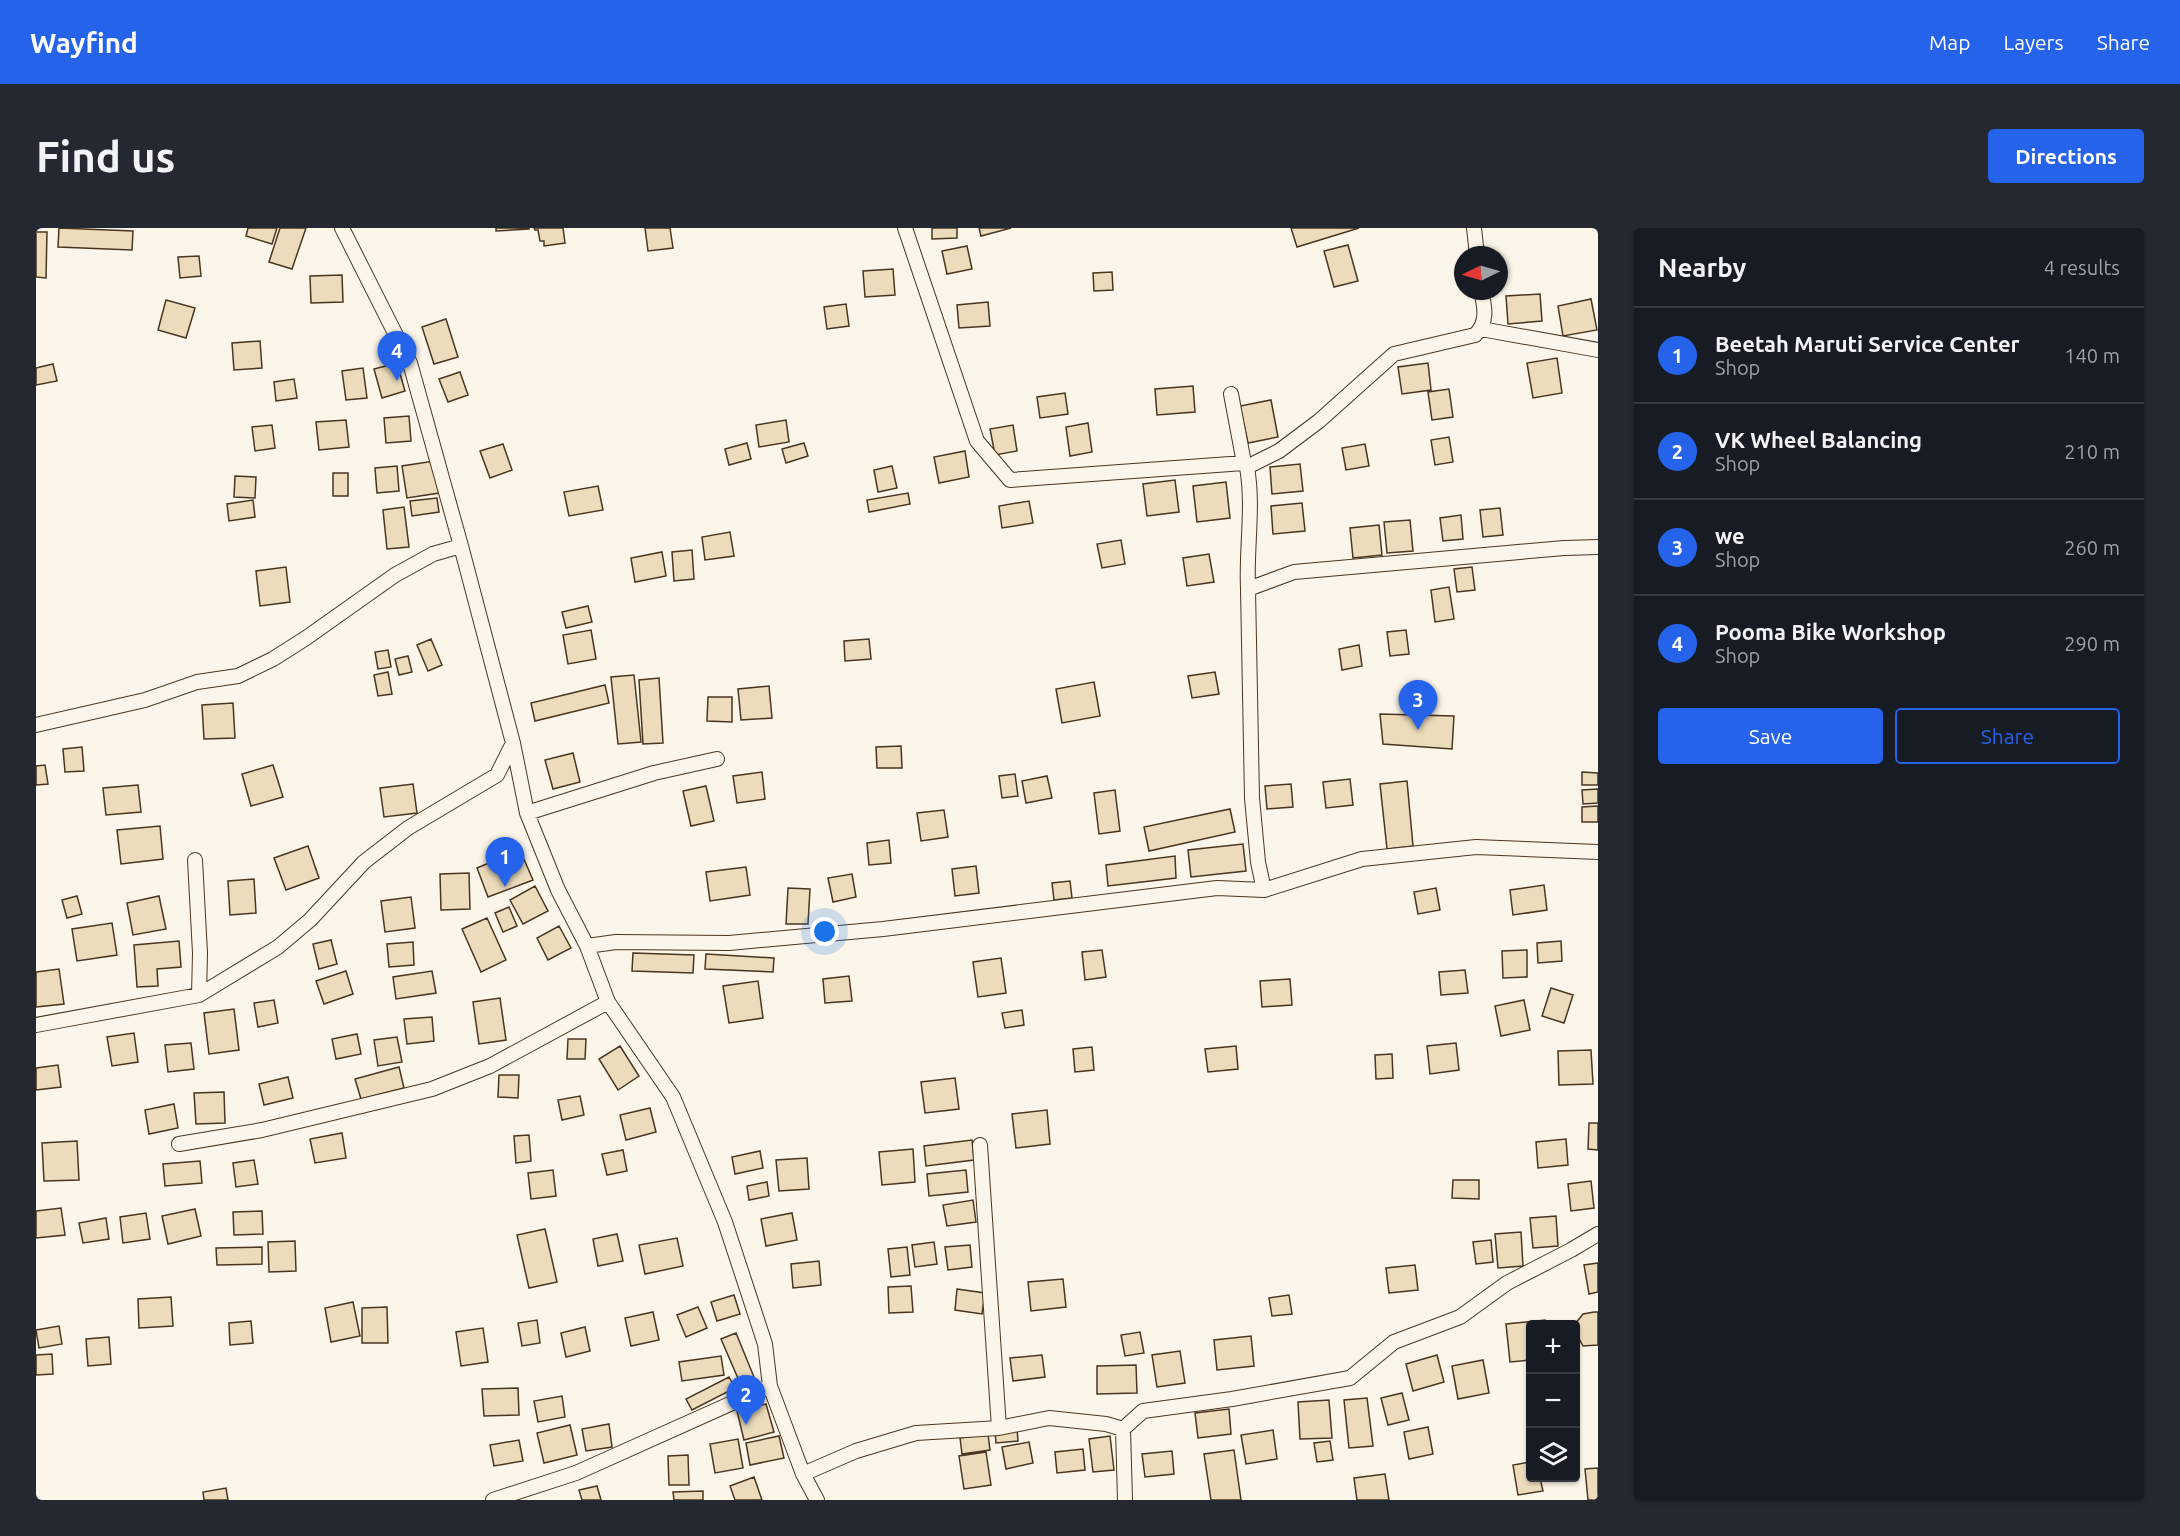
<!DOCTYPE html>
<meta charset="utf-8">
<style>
:root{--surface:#171b24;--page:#242831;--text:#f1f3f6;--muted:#9ea1a6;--line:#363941;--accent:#2563eb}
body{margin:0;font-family:Ubuntu,sans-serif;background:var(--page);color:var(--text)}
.controls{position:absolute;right:18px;bottom:18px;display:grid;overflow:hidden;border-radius:6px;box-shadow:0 2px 4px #0004}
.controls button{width:54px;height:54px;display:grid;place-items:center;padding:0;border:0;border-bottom:2px solid var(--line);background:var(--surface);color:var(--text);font:30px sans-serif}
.compass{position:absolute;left:1418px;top:18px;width:54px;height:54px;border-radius:50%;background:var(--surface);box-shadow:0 2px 4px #0004;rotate:265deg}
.you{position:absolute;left:789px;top:704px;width:21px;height:21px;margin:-15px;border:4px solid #fff;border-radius:50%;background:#1a73e8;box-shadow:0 0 0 9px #1a73e833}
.badge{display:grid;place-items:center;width:39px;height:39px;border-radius:50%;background:var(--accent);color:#fff;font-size:20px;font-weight:700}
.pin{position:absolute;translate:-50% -50px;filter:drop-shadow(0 2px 3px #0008)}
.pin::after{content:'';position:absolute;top:32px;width:21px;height:18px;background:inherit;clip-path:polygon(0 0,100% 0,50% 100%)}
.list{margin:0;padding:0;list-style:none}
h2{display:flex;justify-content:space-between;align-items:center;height:78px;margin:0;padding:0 24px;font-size:26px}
h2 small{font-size:20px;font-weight:400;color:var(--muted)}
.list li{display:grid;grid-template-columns:39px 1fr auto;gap:18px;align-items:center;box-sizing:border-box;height:96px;padding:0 24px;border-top:2px solid var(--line)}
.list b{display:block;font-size:22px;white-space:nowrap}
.list p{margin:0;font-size:20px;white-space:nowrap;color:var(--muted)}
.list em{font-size:20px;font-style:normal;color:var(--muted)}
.actions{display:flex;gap:12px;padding:18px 24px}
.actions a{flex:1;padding:14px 0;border:2px solid var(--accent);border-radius:6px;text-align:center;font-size:21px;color:var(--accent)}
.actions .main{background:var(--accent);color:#fff}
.icon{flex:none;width:33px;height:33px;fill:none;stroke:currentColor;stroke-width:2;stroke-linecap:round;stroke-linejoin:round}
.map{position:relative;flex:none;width:1562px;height:1272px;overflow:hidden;border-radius:6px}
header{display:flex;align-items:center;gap:36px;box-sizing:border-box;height:84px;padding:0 30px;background:var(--accent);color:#fff}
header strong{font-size:28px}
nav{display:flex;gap:33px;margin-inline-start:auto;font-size:21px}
.intro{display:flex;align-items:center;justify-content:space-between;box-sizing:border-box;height:144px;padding:0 36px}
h1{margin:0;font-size:42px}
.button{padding:15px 27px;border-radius:6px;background:var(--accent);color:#fff;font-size:21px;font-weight:700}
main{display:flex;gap:36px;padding:0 36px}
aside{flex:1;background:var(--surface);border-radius:6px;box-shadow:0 2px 4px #0004}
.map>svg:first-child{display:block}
</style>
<header>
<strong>Wayfind</strong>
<nav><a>Map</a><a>Layers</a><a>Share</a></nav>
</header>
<div class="intro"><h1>Find us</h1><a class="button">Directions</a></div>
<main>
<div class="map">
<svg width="1562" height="1272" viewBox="0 0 1562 1272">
<rect width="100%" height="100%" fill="#fbf6e9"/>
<path fill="#ecdcbc" stroke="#4a3520" stroke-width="1.5" d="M23,0L97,3L96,22L22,19Z
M212,0H241L236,16L210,8Z
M244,0H270L256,41L233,34Z
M460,0H493V1L460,3Z
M498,0H527L529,15L508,18V13H504L502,2H499Z
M609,0H634L637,20L612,23Z
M896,0H921V10L896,11Z
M943,0H975L945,8Z
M1255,0H1323L1261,19Z
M0,4H11L10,50L0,49Z
M1312,17L1322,53L1298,59L1288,23Z
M931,18L936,41L911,46L906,23Z
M163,28L165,48L144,50L142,29Z
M857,41L859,67L829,69L827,43Z
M1076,44L1077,62L1058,63L1057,45Z
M306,47L307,74L275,75L274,48Z
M1504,66L1506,93L1472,96L1470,68Z
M1555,71L1561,102L1527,108L1522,78Z
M130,72L159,80L150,110L122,102Z
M952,74L954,98L923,100L921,77Z
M810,76L813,98L791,101L788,79Z
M410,91L422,129L398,136L386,99Z
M224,113L226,140L198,142L196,115Z
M1521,130L1526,165L1497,170L1491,135Z
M361,135L369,163L346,170L338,141Z
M1392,135L1395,162L1366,166L1362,139Z
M17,136L21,153L0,157V140Z
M327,140L331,170L310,172L306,143Z
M424,144L432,167L412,174L403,151Z
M258,151L261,170L240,173L238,154Z
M1157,158L1159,184L1121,187L1119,161Z
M1413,161L1417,189L1396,192L1392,164Z
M1029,165L1032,186L1004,190L1001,169Z
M1235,172L1242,209L1212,215L1204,178Z
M373,188L375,213L350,215L348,190Z
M310,192L313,219L283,222L280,194Z
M750,192L753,214L723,219L720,197Z
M1052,195L1056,224L1034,228L1030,199Z
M236,197L239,220L219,223L216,199Z
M977,197L981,223L959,227L954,201Z
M1413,209L1417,234L1399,237L1395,212Z
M711,215L715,231L693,237L689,221Z
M768,215L772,228L750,235L746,221Z
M467,216L476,242L454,250L444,223Z
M1329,216L1333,238L1310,242L1306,220Z
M929,223L933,249L903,255L898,229Z
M398,233L403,265L371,270L366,238Z
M1264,236L1267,263L1236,266L1234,239Z
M361,238L363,263L341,265L339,240Z
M856,238L861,260L842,264L838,242Z
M297,245H312V268H297Z
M199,248L220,249L219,270L198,269Z
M1139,252L1143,284L1111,288L1107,256Z
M1190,254L1194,290L1161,294L1157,258Z
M562,258L567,282L533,288L528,264Z
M872,265L874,276L833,284L831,272Z
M401,270L403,284L376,288L374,273Z
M217,272L219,289L193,293L191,276Z
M993,273L997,295L966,300L963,278Z
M1266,275L1269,303L1237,306L1235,278Z
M368,279L373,319L351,321L347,282Z
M1464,280L1467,307L1447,309L1444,282Z
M1425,287L1427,311L1407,313L1404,290Z
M1374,292L1377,323L1351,325L1348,294Z
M1343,297L1346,327L1317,330L1314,300Z
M694,304L698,328L669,332L666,309Z
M1085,312L1089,336L1066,340L1061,316Z
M656,322L658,351L638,353L636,324Z
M626,324L630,348L599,354L595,330Z
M1173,326L1178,354L1151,358L1147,330Z
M250,339L254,374L224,378L220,343Z
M1436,339L1439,362L1421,364L1418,341Z
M1413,359L1418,391L1399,394L1395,362Z
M552,378L556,394L530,400L526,384Z
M555,402L560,431L532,436L527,407Z
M1370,402L1373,426L1354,428L1351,404Z
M395,411L406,437L392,443L381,417Z
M833,411L835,431L809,433L808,413Z
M1323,417L1326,438L1306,442L1303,421Z
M352,422L355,439L342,441L339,424Z
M372,428L376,444L363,447L359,431Z
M352,444L356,466L342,468L338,447Z
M1179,444L1183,466L1156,470L1152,448Z
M598,447L605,514L582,516L575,449Z
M623,450L627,515L607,516L603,452Z
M1058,454L1064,488L1026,495L1020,461Z
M569,457L573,475L499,493L495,475Z
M733,458L736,490L705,492L702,461Z
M672,469H696V494L671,493Z
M197,475L199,510L168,511L166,477Z
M1344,486L1418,488L1416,521L1347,516Z
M865,518L866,540H841L840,519Z
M46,519L48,543L29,544L27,521Z
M537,525L544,554L517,561L509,532Z
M9,537L12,556L0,557V538Z
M237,537L247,569L215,578L206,546Z
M726,544L729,571L701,575L697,548Z
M1546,544L1562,545V557H1546Z
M979,546L982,568L966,570L963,548Z
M1011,548L1016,570L990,575L986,553Z
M1314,551L1317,577L1290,580L1287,554Z
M1371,553L1377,618L1351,621L1344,556Z
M377,556L381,585L348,589L344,560Z
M1255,556L1257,579L1231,581L1229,558Z
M102,557L105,584L70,587L67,560Z
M670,558L678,593L655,598L647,563Z
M1562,561V575L1547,576L1546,562Z
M1079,562L1084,603L1063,606L1058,565Z
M1562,578V594H1546V579Z
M1194,581L1199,604L1113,623L1108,599Z
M908,582L912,609L885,613L881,585Z
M124,598L127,631L85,636L81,602Z
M853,612L855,635L833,637L831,615Z
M1207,616L1210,643L1155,649L1152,622Z
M272,618L283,650L250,662L238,630Z
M484,622L497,652L452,669L441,640Z
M1139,628L1140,650L1072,658L1070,637Z
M940,638L943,665L919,668L916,641Z
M710,639L714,667L674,673L670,644Z
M433,645L434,681L405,682L404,646Z
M816,646L820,669L797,674L792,650Z
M218,651L220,685L194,687L192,653Z
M1034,653L1036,670L1018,672L1016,655Z
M1508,657L1511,682L1477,687L1474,662Z
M499,658L512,683L487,696L474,672Z
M752,660L774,661L772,696H750Z
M1400,660L1404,682L1382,686L1378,664Z
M41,668L46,686L31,690L26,672Z
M123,668L130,701L97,707L91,675Z
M375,669L379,700L349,704L345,673Z
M473,679L481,698L467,704L459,685Z
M451,690L470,732L445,744L426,701Z
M76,695L81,727L41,733L36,701Z
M523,698L535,720L512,732L501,710Z
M295,712L301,736L283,741L277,716Z
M143,713L145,739L121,741L122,758L101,759L98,717Z
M1525,713L1526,733L1502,735L1501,715Z
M377,714L378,737L353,739L351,716Z
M1066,722L1070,749L1049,752L1046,724Z
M1491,722V749L1467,750L1466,723Z
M597,725L658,727L657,745L596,743Z
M670,726L738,730L737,744L669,741Z
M965,730L970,765L942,769L937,734Z
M23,741L28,776L0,779V744Z
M1429,742L1432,765L1405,767L1403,744Z
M310,743L317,766L288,776L280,753Z
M396,743L400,765L360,771L357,749Z
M813,748L816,773L789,775L787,751Z
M1254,751L1256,777L1226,779L1224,753Z
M722,753L727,790L693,795L687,758Z
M1515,760L1537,767L1528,795L1506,788Z
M464,770L470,812L443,816L437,774Z
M238,772L242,795L222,799L218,775Z
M1488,772L1494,802L1465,808L1459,778Z
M198,781L203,822L173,826L168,785Z
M986,782L988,797L969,800L966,785Z
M396,789L398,813L371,816L368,791Z
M98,805L102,834L76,838L71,809Z
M321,806L325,826L300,831L296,811Z
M361,809L366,834L342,838L338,812Z
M532,811H550L549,831H531Z
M155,815L158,841L132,844L129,817Z
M1420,815L1423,842L1394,846L1391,818Z
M584,818L603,848L582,862L563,831Z
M1200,818L1202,841L1172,844L1169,821Z
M1056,819L1058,842L1039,844L1037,821Z
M1555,822L1557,856L1523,857L1522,823Z
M1356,826L1357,850L1340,851L1339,827Z
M22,837L25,859L0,862V840Z
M363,839L368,860L325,871L319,851Z
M463,847H483L482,870L462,869Z
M252,849L257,870L228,877L223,856Z
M919,850L923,881L889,885L885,854Z
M188,864L189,895L160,896L158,865Z
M544,868L548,887L526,892L522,872Z
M138,876L142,900L113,906L109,882Z
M614,880L620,904L590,912L584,887Z
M1011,882L1014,916L980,920L976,886Z
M1553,895H1562V922L1552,921Z
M306,905L310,930L279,935L274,911Z
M493,907L495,933L480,935L478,908Z
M1530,911L1532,937L1502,940L1500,914Z
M936,912L938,932L890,938L888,918Z
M41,913L43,952L8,953L6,915Z
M877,921L879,954L846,957L843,924Z
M587,922L591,943L571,947L566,926Z
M724,923L727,940L699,946L696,929Z
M771,930L773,961L743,963L740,932Z
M218,932L222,956L200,959L197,935Z
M164,933L166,955L129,958L127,936Z
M517,942L520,968L495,971L492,945Z
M930,942L932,964L893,968L891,946Z
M1417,952H1443V971L1416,970Z
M1555,953L1558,980L1535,983L1532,956Z
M731,954L733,968L713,972L711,958Z
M937,972L940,994L911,998L907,977Z
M25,980L29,1007L0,1010V983Z
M159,981L165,1008L132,1016L126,988Z
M226,983L227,1006L198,1007L197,984Z
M110,985L114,1011L87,1015L84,989Z
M756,985L761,1012L730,1018L725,991Z
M1520,988L1522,1018L1497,1020L1494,990Z
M70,990L73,1011L47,1015L43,995Z
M509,1001L521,1054L493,1060L481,1007Z
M1485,1004L1487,1038L1462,1040L1459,1006Z
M581,1006L587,1033L562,1038L557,1011Z
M641,1010L647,1038L609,1046L603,1017Z
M1455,1012L1457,1034L1440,1036L1437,1014Z
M259,1013L260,1043L233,1044L232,1014Z
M898,1014L901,1036L879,1039L876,1017Z
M934,1017L936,1039L912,1042L909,1019Z
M226,1019V1036L181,1037L180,1020Z
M871,1019L874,1047L855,1049L852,1021Z
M783,1033L785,1057L757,1060L755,1036Z
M1562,1035V1064L1553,1066L1548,1037Z
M1379,1037L1382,1062L1353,1065L1350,1040Z
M1027,1051L1030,1079L995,1083L992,1054Z
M875,1058L877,1084L853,1085L852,1059Z
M921,1061L949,1065L946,1086L919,1082Z
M698,1067L704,1086L681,1093L675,1074Z
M1253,1067L1256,1086L1236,1088L1233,1070Z
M135,1069L137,1098L103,1100L102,1071Z
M317,1074L324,1108L295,1114L289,1080Z
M351,1079L352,1115H326V1080Z
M662,1079L671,1100L650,1109L641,1087Z
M617,1084L623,1112L595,1118L589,1090Z
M1558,1084H1562V1117L1547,1118L1540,1105L1539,1096L1547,1086Z
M501,1092L504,1115L486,1118L482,1095Z
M1509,1092L1510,1096H1494V1132L1474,1134L1470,1096Z
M215,1093L217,1115L194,1117L193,1095Z
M23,1098L26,1116L3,1120L0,1102Z
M549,1099L554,1123L530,1129L525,1105Z
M447,1100L452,1134L425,1138L420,1104Z
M1104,1104L1108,1125L1089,1128L1085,1107Z
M700,1105L718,1149L704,1155L685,1111Z
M1215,1108L1218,1138L1181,1142L1178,1112Z
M73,1109L75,1136L52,1138L50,1111Z
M1144,1123L1149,1155L1121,1159L1116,1127Z
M16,1126L17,1146L0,1147V1127Z
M1006,1127L1009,1149L977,1153L974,1130Z
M1401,1127L1408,1154L1377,1163L1370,1136Z
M685,1128L688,1147L646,1153L643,1134Z
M1447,1132L1453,1165L1422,1171L1416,1138Z
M1100,1137L1101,1165L1061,1166V1138Z
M693,1149L699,1160L656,1182L650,1171Z
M482,1160L483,1187L448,1188L446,1161Z
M1366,1165L1373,1192L1352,1197L1345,1170Z
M526,1168L529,1189L502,1194L498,1173Z
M1331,1170L1337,1218L1313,1220L1308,1172Z
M1293,1172L1296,1210L1264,1211L1262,1174Z
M730,1176L738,1204L708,1212L701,1183Z
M1193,1181L1195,1206L1162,1210L1159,1185Z
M573,1196L576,1219L550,1223L546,1201Z
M534,1197L541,1227L508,1235L501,1205Z
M1392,1199L1397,1226L1373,1231L1368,1204Z
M981,1201L982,1213L960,1215L959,1203Z
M1237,1202L1241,1231L1210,1236L1205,1207Z
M952,1206L954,1222L926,1226L924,1210Z
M743,1208L748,1230L714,1237L710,1215Z
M1074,1208L1078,1242L1057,1244L1053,1211Z
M702,1211L707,1240L679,1245L674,1216Z
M483,1212L487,1233L458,1238L454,1217Z
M1294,1213L1297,1232L1281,1234L1278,1215Z
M993,1214L997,1235L970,1241L966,1219Z
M1047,1221L1049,1242L1021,1245L1019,1224Z
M1198,1222L1205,1272H1175L1168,1226Z
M1136,1223L1138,1246L1109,1249L1106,1226Z
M950,1224L955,1257L928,1261L923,1228Z
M652,1227L653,1257H633L632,1228Z
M1494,1234V1250H1504L1507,1263L1482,1267L1477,1237Z
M1562,1240V1272H1552L1549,1241Z
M1349,1246L1353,1272H1321L1318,1250Z
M718,1249L726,1272H699L694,1258Z
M561,1258L565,1272H546L543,1262Z
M190,1260L192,1272H168L167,1264Z
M667,1263V1272H638L637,1264Z"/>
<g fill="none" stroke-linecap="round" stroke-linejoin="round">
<defs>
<path id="minor" d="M306,0L374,135L425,318L477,515L491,585L522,662L551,718L572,774L637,869L689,994L729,1116L734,1158L767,1246L781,1272
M869,0L941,213L974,252L1208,235
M1438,0L1441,27
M1445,101L1562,122
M1195,166L1208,235L1211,239C1218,280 1210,319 1212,361L1258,344L1528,320L1562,319
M1211,239L1243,223L1283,193L1358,126L1439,107C1452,95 1449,79 1445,63
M1212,361L1216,570L1222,634L1228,662
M0,497L109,472L161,454L202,448L237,431L270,410L359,347L397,326L425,318
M491,585L618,545L681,531
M159,632L164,725L163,767
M551,718L580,714L693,715L847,701L1181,660L1228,662L1326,631L1440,619L1562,624
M0,797L163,767L242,719L274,692L328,634L372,600L461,547L477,515
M143,916L226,902L396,861L454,838L572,774
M944,917L963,1200
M1087,1201L1089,1272
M767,1246L820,1223L880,1205L963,1200L1013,1190L1070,1196L1087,1201L1107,1183L1196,1171L1314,1150L1358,1114L1424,1089L1471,1055L1535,1022L1562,1006
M457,1272L540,1245L734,1158"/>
</defs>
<use href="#minor" stroke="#4a3520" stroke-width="16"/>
<use href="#minor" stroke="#fbf6e9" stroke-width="14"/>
</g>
</svg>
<div class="controls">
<button>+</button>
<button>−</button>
<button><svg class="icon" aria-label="layers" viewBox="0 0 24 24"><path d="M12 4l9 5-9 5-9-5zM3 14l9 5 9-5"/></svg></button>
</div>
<svg class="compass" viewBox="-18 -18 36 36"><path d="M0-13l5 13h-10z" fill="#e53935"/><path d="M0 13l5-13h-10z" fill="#9ea1a6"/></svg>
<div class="you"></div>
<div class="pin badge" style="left:469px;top:659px">1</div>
<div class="pin badge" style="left:710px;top:1197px">2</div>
<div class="pin badge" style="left:1382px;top:502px">3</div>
<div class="pin badge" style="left:361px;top:153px">4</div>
</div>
<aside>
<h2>Nearby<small>4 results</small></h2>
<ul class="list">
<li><span class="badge">1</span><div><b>Beetah Maruti Service Center</b><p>Shop</p></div><em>140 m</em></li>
<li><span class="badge">2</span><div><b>VK Wheel Balancing</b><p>Shop</p></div><em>210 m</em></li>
<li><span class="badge">3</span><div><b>we</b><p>Shop</p></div><em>260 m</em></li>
<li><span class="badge">4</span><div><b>Pooma Bike Workshop</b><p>Shop</p></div><em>290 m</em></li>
</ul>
<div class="actions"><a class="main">Save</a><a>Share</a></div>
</aside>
</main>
